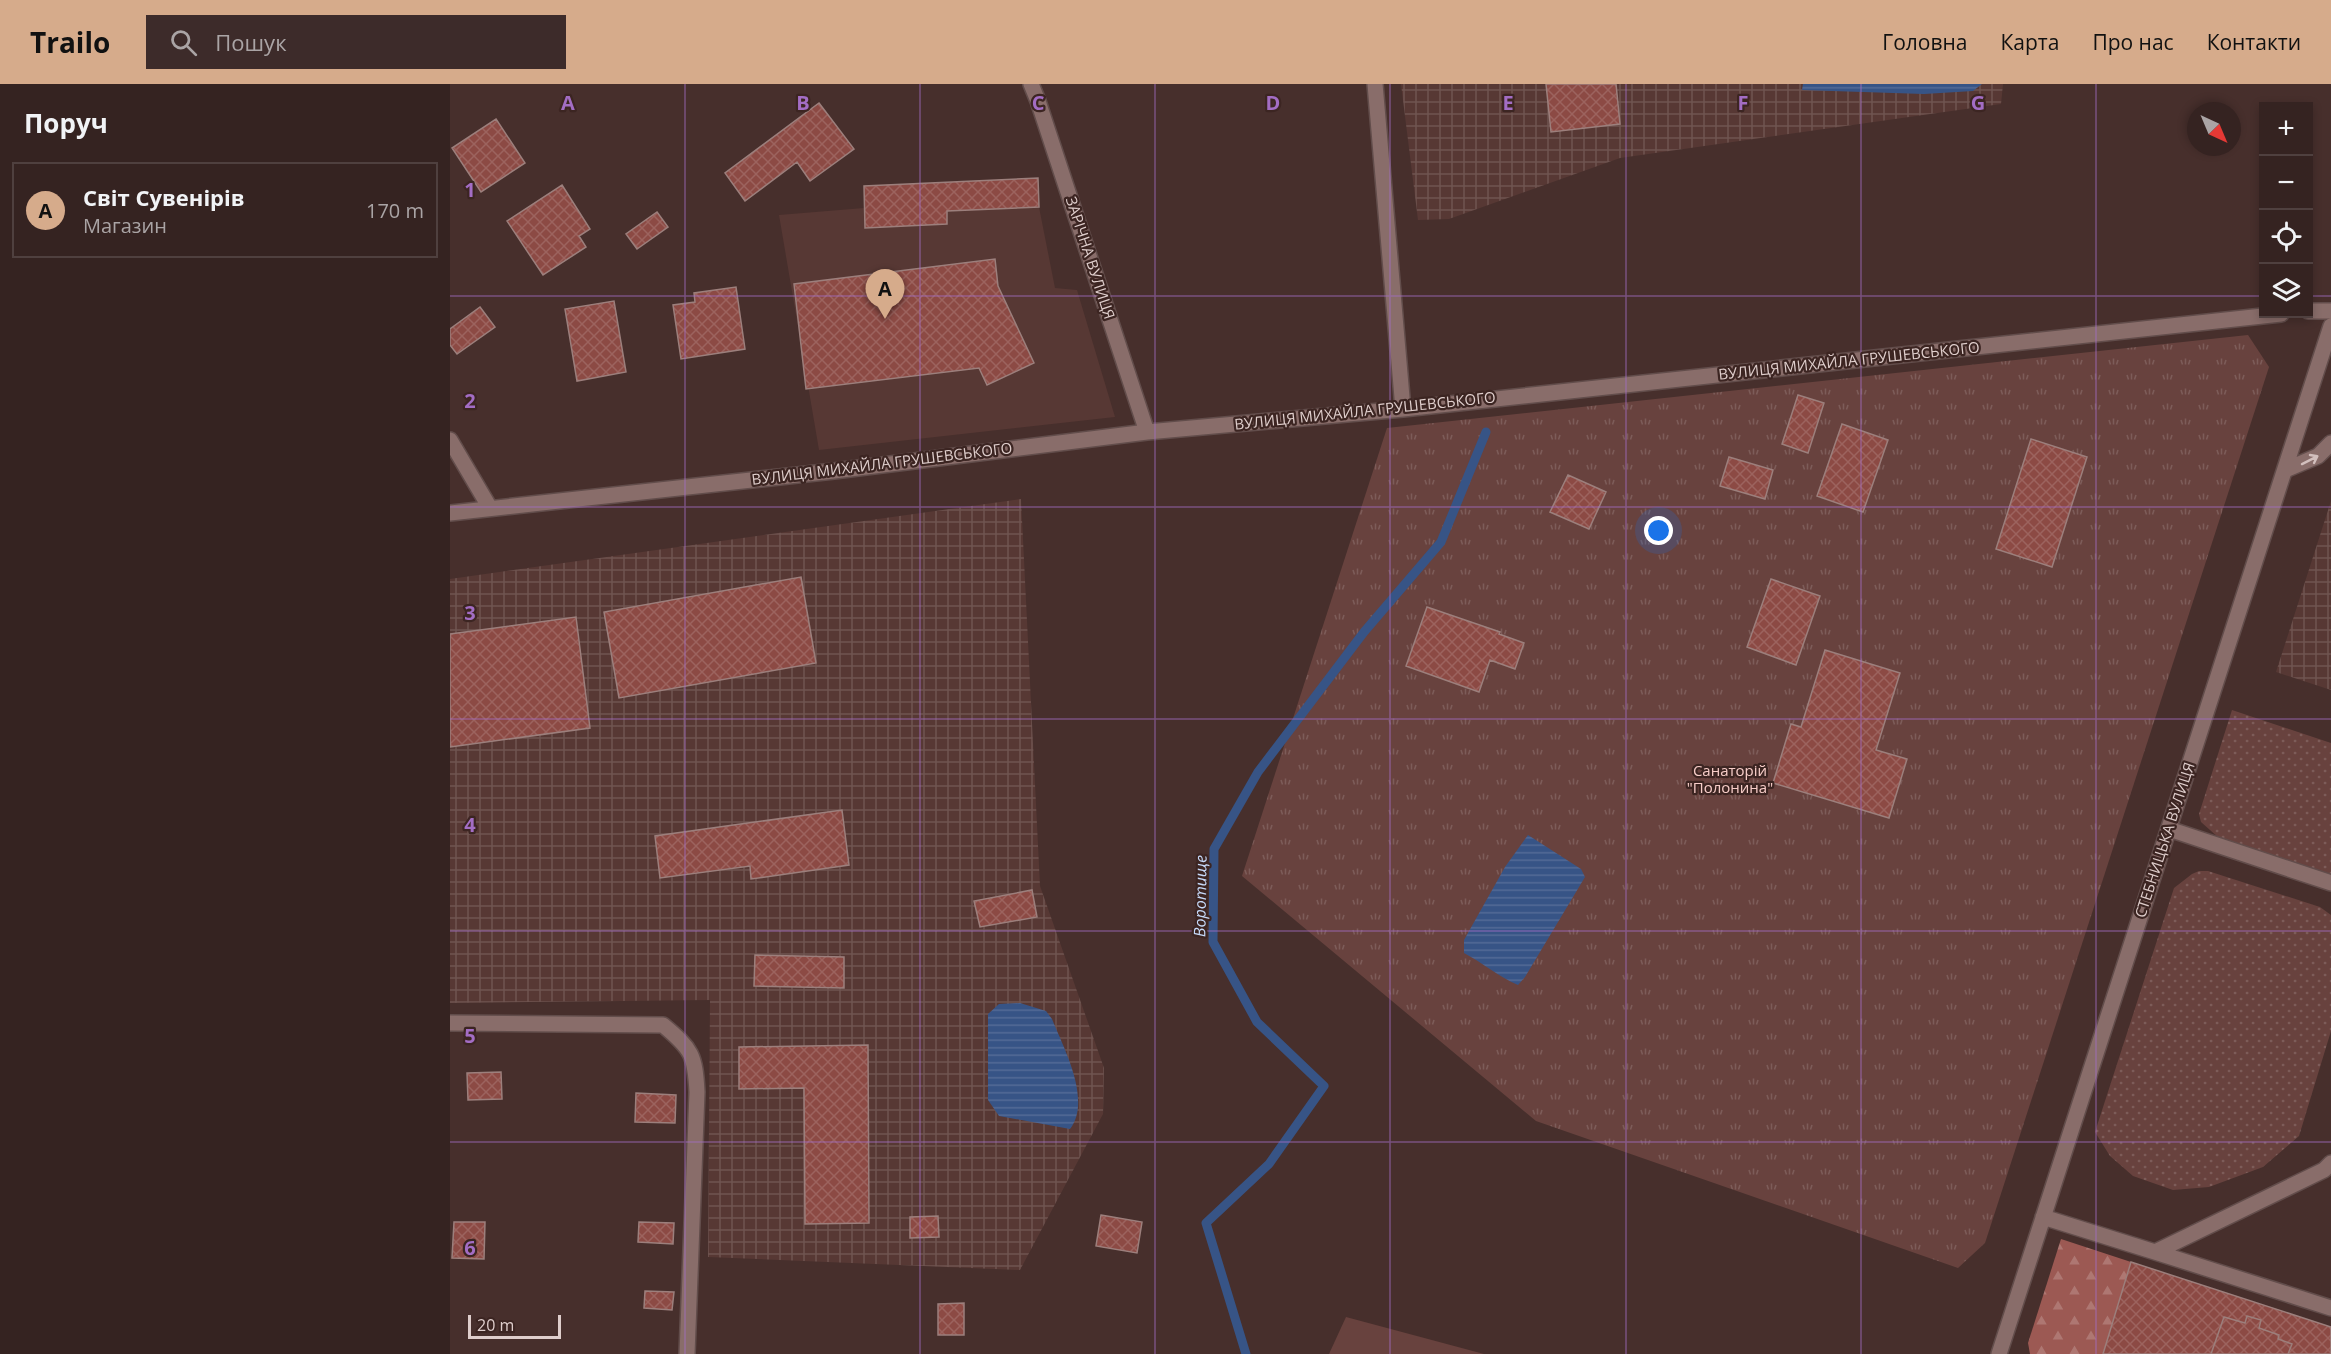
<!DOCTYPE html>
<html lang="uk">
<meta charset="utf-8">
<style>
:root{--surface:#352321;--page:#3d2b2a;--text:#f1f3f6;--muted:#aaa4a5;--line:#4f403f;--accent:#d6ab8b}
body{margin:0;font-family:"Open Sans",sans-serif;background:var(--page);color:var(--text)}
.controls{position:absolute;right:18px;top:18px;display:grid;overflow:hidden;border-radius:0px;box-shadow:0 3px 9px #0003}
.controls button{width:54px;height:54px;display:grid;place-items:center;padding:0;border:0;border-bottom:2px solid var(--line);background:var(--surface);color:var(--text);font:30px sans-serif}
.compass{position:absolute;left:1737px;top:18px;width:54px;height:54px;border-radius:50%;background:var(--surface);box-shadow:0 3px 9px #0003;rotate:136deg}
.scale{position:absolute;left:18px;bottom:15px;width:93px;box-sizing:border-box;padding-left:6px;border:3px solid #dfcecc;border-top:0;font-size:16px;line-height:21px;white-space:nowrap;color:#dfcecc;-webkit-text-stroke:4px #3c2522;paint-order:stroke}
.you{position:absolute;left:1209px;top:447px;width:21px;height:21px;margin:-15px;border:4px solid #fff;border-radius:50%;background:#1a73e8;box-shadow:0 0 0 9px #1a73e833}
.badge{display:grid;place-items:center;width:39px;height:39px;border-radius:50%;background:var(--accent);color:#111;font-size:20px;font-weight:700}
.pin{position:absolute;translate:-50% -50px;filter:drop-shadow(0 2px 3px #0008)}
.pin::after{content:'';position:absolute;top:32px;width:21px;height:18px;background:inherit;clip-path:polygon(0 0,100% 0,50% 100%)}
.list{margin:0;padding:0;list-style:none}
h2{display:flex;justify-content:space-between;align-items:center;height:78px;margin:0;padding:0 24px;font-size:26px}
h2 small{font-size:20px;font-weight:400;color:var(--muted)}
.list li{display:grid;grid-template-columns:39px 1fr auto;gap:18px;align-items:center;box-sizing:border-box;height:96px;margin:0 12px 12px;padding:0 12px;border:2px solid var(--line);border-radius:0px}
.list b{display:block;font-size:22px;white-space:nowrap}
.list p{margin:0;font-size:20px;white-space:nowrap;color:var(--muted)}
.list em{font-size:20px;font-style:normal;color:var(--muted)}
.icon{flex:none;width:33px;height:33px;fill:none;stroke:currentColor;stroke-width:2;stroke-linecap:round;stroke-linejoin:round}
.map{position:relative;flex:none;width:1881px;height:1270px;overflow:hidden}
header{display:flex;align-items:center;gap:36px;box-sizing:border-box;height:84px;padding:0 30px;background:var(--accent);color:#111}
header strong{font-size:28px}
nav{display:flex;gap:33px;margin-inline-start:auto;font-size:21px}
.search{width:420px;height:54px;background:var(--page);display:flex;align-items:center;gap:15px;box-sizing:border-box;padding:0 21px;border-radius:0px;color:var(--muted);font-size:22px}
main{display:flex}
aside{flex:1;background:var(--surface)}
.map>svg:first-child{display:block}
</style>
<header>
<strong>Trailo</strong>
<div class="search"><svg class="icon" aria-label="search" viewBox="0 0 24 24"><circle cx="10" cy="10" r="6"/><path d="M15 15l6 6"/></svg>Пошук</div>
<nav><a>Головна</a><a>Карта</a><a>Про нас</a><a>Контакти</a></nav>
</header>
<main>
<aside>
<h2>Поруч<small></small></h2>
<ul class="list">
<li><span class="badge">A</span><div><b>Світ Сувенірів</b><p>Магазин</p></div><em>170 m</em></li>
</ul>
</aside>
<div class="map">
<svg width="1881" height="1270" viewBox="0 0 1881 1270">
<defs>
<pattern id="industrial-grid" width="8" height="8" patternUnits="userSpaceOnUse" patternTransform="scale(1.5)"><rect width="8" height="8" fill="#573834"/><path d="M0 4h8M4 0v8" fill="none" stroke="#6f5450"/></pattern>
<pattern id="grass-dots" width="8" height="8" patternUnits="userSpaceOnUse" patternTransform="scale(1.5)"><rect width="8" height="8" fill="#68423e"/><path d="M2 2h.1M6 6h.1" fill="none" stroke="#7d5c59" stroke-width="1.8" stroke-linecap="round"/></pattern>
<pattern id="forest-firs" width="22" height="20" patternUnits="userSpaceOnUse" patternTransform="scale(1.5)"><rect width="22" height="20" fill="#9c5953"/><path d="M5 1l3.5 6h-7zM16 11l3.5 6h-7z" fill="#ae7772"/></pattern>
<pattern id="park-tufts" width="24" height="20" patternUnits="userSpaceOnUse" patternTransform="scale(1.5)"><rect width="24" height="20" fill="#68423e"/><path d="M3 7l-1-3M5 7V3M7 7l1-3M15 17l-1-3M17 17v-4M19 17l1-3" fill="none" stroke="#7d5c59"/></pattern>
<pattern id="water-rules" width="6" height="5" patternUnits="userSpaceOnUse" patternTransform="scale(1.5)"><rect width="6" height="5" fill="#375486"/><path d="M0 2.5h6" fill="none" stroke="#546b96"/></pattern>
<pattern id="building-cross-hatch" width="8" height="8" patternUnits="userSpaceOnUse" patternTransform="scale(1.5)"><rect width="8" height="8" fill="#8c4a44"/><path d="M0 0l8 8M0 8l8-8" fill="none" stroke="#9c635e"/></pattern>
</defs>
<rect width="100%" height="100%" fill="#472f2c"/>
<path fill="#573834" d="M588,94L589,123L605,204L627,206L665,333L369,366L329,131L414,124V102Z"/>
<path fill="url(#industrial-grid)" d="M951,0H1553L1551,20L1170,74L999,135L968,136Z
M571,415L590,802L654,984L653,1030L570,1186L258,1173L260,916L0,919V495Z
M1881,417V606L1826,588Z"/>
<path fill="url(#grass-dots)" d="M1782,626L1881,659V790L1769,754L1751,738L1749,730Z
M1749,787H1758L1870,823L1881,831V947L1849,1052L1813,1083L1759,1103L1723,1106L1683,1092L1660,1072L1645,1048L1724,804L1742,790Z"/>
<path fill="url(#forest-firs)" d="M1611,1155L1681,1178L1653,1270H1580L1578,1259Z"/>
<path fill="url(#park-tufts)" d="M1798,251L1819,283L1535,1159L1508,1184L1086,1037L792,792L937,344Z"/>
<path fill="#68423e" d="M896,1233L1034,1270H879Z"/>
<path fill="url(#water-rules)" d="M1353,0H1532L1523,7L1474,10L1352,6Z
M1078,751L1131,785L1135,793L1075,893L1068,901C1049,893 1033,879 1014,869V856L1055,783Z
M570,919L596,927L602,935C614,965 642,1016 620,1045L549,1032L538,1016V930L549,920Z"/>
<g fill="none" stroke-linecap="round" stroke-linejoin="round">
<path stroke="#375486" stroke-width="9" d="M796,1270L756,1139L819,1080L874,1002L807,938L763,858L764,765L808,688L914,548L991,458L1036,348"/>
</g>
<path fill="url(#building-cross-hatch)" stroke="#9c7f7c" stroke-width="1.5" d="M1096,0H1166L1170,40L1101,48Z
M369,19L404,65L360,97L347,78L295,117L275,89Z
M46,35L75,79L31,108L2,64Z
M588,94L589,123L497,127V140L415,144L414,102Z
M112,101L140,145L129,152L136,163L93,191L57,137Z
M207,128L218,143L187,165L176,150Z
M545,175L548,202L584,279L537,301L529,284L356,305L344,200Z
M286,203L295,265L231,275L223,221L245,218L244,209Z
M164,217L176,288L127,297L115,225Z
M30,223L45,243L7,270L0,261V245Z
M1348,311L1374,319L1358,369L1332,360Z
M1392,340L1438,356L1413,428L1367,412Z
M1581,355L1637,373L1602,483L1546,465Z
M1279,373L1323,386L1315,415L1270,402Z
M1118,391L1156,408L1139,445L1100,428Z
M351,493L366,579L169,614L154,528Z
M1321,495L1370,512L1346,581L1297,563Z
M977,523L1050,548L1049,550L1074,559L1065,585L1040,576L1029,608L956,582Z
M126,533L140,644L0,663V550Z
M1375,566L1450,589L1426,666L1457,675L1439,734L1323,699L1341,640L1351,643Z
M392,726L399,781L301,795L300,782L210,794L205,752Z
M582,806L587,833L530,843L524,817Z
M305,871L394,873V904L304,902Z
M418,961L419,1139L355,1140L354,1004L289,1005V963Z
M51,988L52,1015L18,1016L17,989Z
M186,1009L226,1011L225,1039L185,1038Z
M651,1131L692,1138L687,1169L646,1162Z
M488,1132L489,1153L460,1154V1133Z
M4,1138H35L34,1175L2,1174Z
M189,1138L224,1139L223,1160L188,1158Z
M1681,1178L1881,1243V1270H1653Z
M195,1207L224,1208L222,1226L194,1224Z
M514,1219V1251H488V1220Z
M1797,1232L1811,1236L1809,1244L1829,1251L1828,1255L1842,1260L1838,1270H1761L1774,1233L1795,1239Z"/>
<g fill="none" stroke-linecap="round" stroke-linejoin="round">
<defs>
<path id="minor" d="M581,0L588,17L697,348
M925,0L953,325
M1858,227H1881
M0,356L40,424
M1835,386L1868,372L1881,359
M0,429L384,387L697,348L953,325L1831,230
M1719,745L1881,799
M0,939L213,941C242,965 245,971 247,1008L237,1270
M1593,1133L1705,1168L1874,1086L1881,1079
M1705,1168L1881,1224
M1549,1270L1881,242"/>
</defs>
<use href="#minor" stroke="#624d4b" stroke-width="18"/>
<use href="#minor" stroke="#896d6a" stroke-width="15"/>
</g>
<defs><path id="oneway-shaft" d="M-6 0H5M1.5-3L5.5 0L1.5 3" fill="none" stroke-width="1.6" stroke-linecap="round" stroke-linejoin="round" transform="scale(1.5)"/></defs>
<use stroke="#d2bfbd" href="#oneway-shaft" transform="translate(1860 376) rotate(-27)"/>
<path fill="none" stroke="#a36dc4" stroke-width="1.5" stroke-opacity="0.55" d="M235,0V1270M470,0V1270M705,0V1270M940,0V1270M1176,0V1270M1411,0V1270M1646,0V1270M0,212H1814M1858,212H1881M0,423H1881M0,635H1881M0,847H1881M0,1058H1881"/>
<g text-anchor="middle" stroke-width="4.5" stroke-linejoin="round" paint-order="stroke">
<g font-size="15" fill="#dfcecc" stroke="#3c2522">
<text transform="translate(640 174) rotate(72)" y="5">ЗАРІЧНА ВУЛИЦЯ</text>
<text transform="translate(1399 277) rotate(-6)" y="5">ВУЛИЦЯ МИХАЙЛА ГРУШЕВСЬКОГО</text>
<text transform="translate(915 327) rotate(-6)" y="5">ВУЛИЦЯ МИХАЙЛА ГРУШЕВСЬКОГО</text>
<text transform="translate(432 380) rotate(-7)" y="5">ВУЛИЦЯ МИХАЙЛА ГРУШЕВСЬКОГО</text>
<text transform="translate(1715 756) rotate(-72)" y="5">СТЕБНИЦЬКА ВУЛИЦЯ</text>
</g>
<g font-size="15" fill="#f7cdc8" stroke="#3c2522">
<text x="1280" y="692">Санаторій<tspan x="1280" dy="17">"Полонина"</tspan></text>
</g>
<g font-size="16" font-style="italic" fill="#c6d9f8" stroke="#3c2522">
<text transform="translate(750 812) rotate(-89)" y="6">Воротище</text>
</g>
</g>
<g font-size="20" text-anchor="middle" font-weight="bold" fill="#a36dc4" stroke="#3c2522" stroke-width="4.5" stroke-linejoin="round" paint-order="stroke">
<text x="118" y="26">A</text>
<text x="353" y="26">B</text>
<text x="588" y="26">C</text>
<text x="823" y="26">D</text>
<text x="1058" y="26">E</text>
<text x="1293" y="26">F</text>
<text x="1528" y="26">G</text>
<text x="20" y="113">1</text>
<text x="20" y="324">2</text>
<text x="20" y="536">3</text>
<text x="20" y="748">4</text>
<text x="20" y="959">5</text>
<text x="20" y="1171">6</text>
</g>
</svg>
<div class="controls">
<button>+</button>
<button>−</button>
<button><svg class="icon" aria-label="locate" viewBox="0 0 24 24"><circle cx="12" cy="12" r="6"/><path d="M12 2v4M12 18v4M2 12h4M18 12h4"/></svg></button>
<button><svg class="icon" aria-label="layers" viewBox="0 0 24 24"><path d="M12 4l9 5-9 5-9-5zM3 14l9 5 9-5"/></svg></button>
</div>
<svg class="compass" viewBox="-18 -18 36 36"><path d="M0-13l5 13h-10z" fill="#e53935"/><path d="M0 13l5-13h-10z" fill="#aaa4a5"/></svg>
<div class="scale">20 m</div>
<div class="you"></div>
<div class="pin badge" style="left:435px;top:235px">A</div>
</div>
</main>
